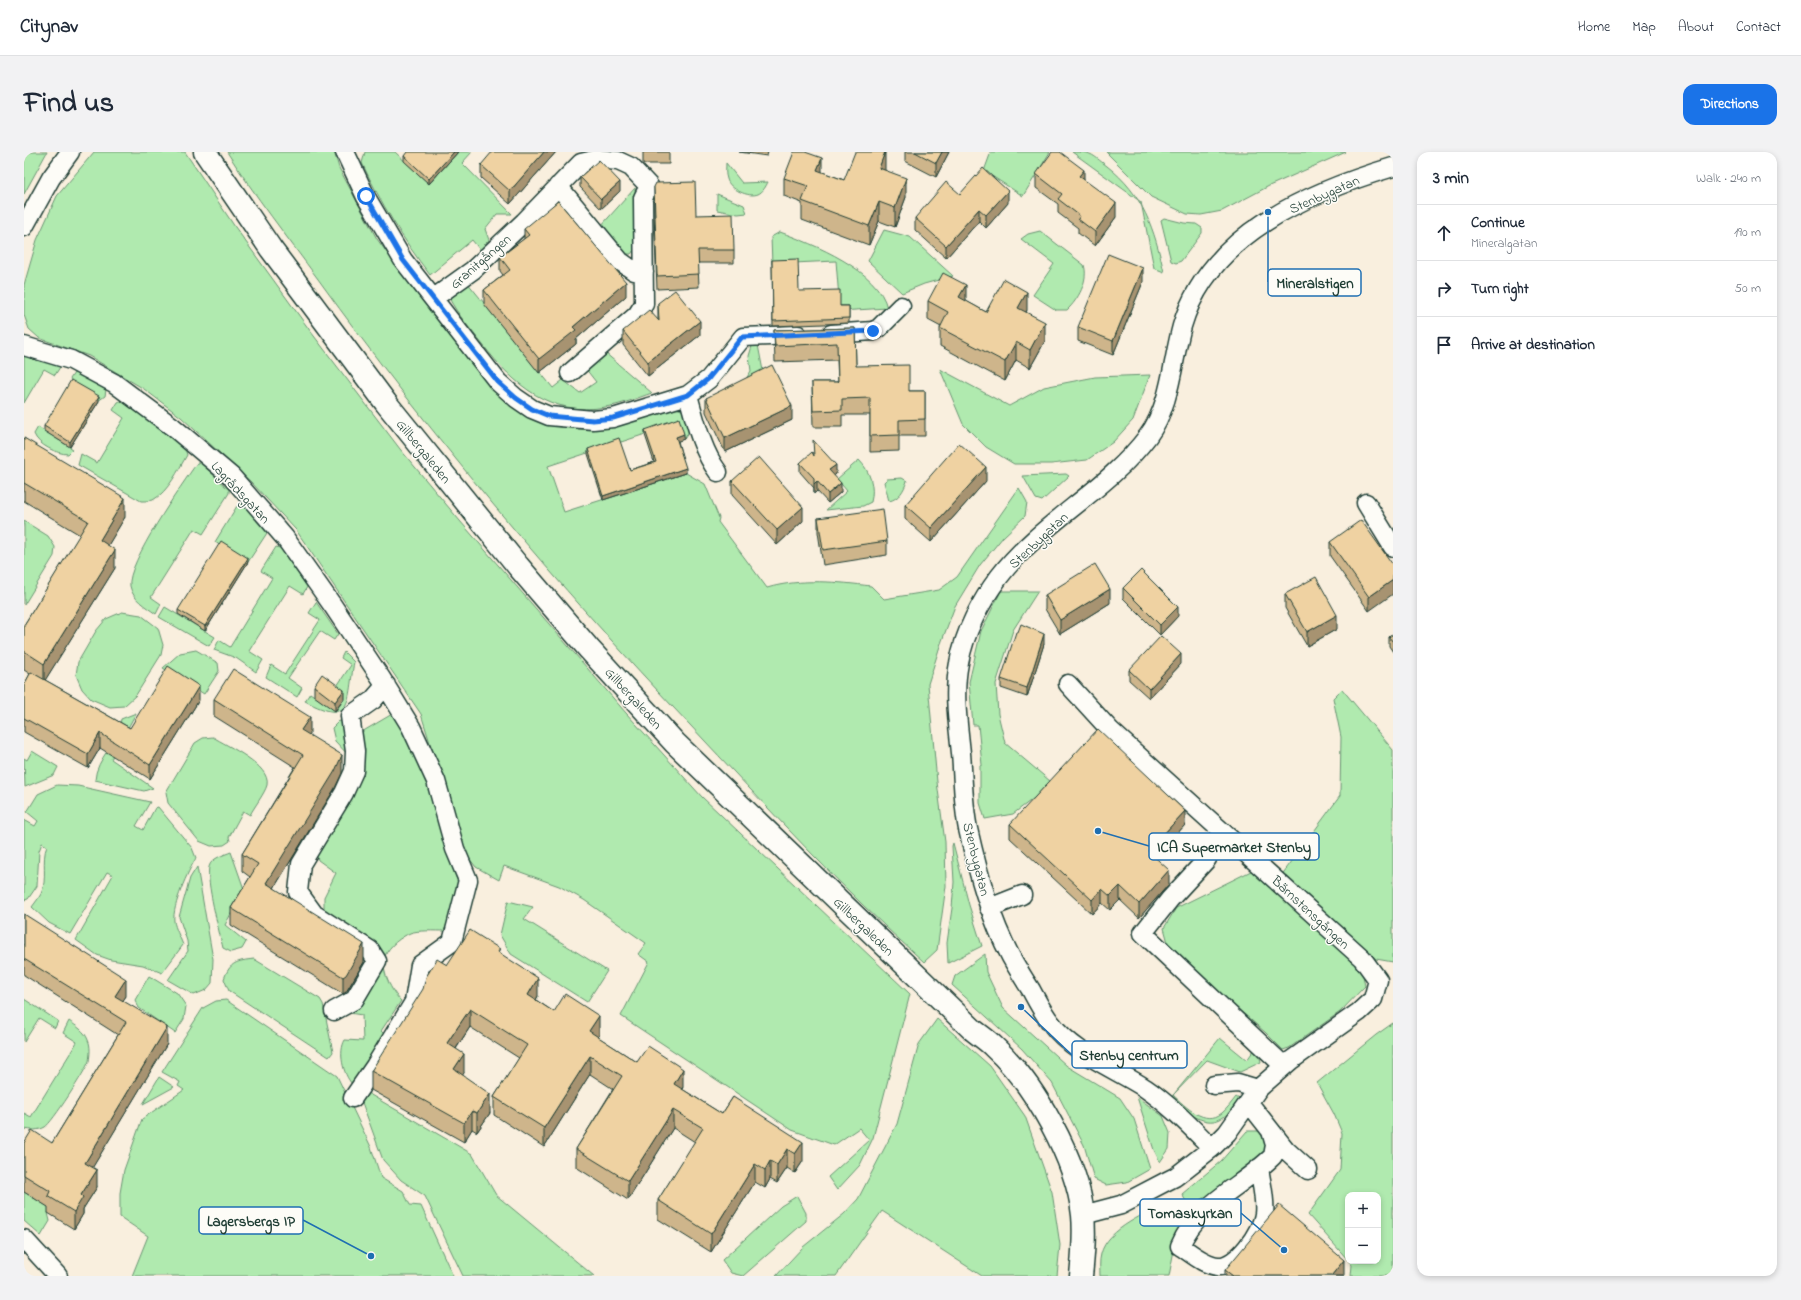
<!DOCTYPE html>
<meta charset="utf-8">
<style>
:root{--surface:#fff;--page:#f2f2f3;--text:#1f2937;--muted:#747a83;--line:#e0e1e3;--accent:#1a73e8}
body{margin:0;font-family:"Indie Flower",sans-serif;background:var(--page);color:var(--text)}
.controls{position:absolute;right:12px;bottom:12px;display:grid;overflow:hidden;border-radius:8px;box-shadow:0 2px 6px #0003}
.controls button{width:36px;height:36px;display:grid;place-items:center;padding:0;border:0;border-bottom:1px solid var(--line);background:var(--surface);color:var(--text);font:20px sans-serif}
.stop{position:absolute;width:12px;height:12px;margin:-9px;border:3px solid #1a73e8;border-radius:50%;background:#fff}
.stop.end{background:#1a73e8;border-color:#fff;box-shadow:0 1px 4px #0008}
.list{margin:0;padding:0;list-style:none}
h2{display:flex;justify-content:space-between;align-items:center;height:52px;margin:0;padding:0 16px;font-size:17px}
h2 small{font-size:13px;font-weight:400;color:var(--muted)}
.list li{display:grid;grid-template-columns:26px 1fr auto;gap:12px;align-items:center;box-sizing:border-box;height:56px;padding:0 16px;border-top:1px solid var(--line)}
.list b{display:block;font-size:15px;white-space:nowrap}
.list p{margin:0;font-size:13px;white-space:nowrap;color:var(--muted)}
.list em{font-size:13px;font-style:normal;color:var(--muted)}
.icon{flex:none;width:22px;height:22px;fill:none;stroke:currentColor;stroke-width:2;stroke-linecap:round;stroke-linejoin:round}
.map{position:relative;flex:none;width:1369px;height:1124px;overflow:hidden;border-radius:12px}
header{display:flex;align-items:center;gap:24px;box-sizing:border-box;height:56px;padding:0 20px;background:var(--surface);border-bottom:1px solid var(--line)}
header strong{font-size:19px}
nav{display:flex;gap:22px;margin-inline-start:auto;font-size:14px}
.intro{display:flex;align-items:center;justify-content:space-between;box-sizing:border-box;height:96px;padding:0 24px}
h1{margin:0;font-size:28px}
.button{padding:10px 18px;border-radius:12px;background:var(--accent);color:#fff;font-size:14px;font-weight:700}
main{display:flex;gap:24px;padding:0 24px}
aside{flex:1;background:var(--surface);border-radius:12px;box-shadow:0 2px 6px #0003}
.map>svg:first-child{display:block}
</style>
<header>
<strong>Citynav</strong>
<nav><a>Home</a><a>Map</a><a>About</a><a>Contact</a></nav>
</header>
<div class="intro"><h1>Find us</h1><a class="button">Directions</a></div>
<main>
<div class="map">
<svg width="1369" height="1124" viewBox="0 0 1369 1124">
<rect width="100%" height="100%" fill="#f9efde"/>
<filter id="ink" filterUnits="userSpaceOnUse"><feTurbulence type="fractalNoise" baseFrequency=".025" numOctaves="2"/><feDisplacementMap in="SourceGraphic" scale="8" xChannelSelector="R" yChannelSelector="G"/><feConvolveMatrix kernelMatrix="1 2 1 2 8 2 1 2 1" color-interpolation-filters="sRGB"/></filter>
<g filter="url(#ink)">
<path fill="#b0eaaf" stroke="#689472" d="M0,0H23L0,42Z
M70,0H161L211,75L287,180L376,297L436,369L602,561L678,645L886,842L849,986L836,1013L813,1038L804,1025L845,988L835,976L810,993L768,978L597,864L625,810L614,802L622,791L560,748L535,734L480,714L475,728L452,715L440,700L397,562L272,378L227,330L157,265L120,237L65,204L15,186L5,177L0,163V133L13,88L33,44Z
M203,0H310L315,16L353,87L391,139L454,219L491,257L522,273L555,277L589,275L648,255L658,258C666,270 670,274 660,287L655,271L524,314L540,360L662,321L681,332L695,366L694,370L743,436C777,426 814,430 847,434L860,447L915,438L933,425L995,336L1003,350L1001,364L979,385L956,413L931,454L916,494L904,532L913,630L921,690L922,734L913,798L900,810C817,736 742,654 666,573C532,432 407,284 294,127C263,85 231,44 203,0Z
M341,0H371L405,32L430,0H448L438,11L488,62H473L461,77L465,88L456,98L448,88L406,123C379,88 357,51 338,11Z
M967,0H1026L999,44L960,19Z
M1048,0C1068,0 1067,2 1083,14C1120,43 1130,77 1140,120L1130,116L1117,50Z
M1082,0H1322L1245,34L1198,59L1177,63L1163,62L1127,45Z
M702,11L718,31L744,30C742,34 739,40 734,42C725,46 705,37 703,27C701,22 702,16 702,11Z
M611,36L614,84L613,94L607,102H598L576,75Z
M693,42L720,53L723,61L714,62L693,58Z
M1140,66L1160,71L1172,72L1178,76V81L1157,109L1152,111L1147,109L1137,68Z
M860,78L886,85L929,124L900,132L878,141L844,109Z
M1016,79L1060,113C1065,128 1054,148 1043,158H1032L1009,143L1030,112L997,87L1004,82Z
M756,80C789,92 855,118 863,156L816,159L812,109L748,112L747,85Z
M443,130L529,236L539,228L556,241L572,230L561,216L580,200L628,241C613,246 597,253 581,255C527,265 490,233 459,193C447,178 434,163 425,146Z
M734,193L740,224L718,233L727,219L725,204L728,194Z
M0,204L7,205L36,215L31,223L20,217L0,251Z
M916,217L985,254L1020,235L1071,225L1126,223L1109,268L1089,290L1063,308L1027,312H990L962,295L939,272Z
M50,221L55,222L82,238L81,244L74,249L49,231L46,227Z
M98,248L161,296L163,303C154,318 145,339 129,348C126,349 121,349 117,349L54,313L57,302L73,311L100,266L89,258L94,250Z
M14,275L49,297L44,302C33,302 14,293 10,282Z
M835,308C846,319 851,335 847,350L839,354L802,358L823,339L813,327Z
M173,311H177L205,338V341L179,382L170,377L127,445L137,452L132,462C121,454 109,448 106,434C102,412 159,331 173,311Z
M1042,322L1045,324L1018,349L1012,347L999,324Z
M878,326L883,329C880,338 875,347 865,349L860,330L863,327Z
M218,351L239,374L243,381L224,410L191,390L213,354Z
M0,369L24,384L31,395L30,404L0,453Z
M252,395L256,396L283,435L279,442L266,434L225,499L239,508L232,520L212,506L190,498L195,488L206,495L248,426L237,419Z
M977,439H1014L989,478L972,532L974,562L981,591L1026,629L1010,646L989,662L961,667L956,651V613H958L954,573H949L945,530L957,479Z
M292,450L314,482L310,488L296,479L264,526L278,536L273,545L242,525L247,513L261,522L296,468L285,461Z
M141,455L191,485L185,494L135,465Z
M98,460L117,463L134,476L139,493L137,503L112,543L100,554L86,555L67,547L58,537L52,523L54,510L72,479L82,467Z
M172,498L194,511L195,519L180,542L139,516L156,501Z
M320,500L330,510C323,548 330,575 281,549L286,541L312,559L320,547L309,540L327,513L317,506Z
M1318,537L1369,598V810L1352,807L1257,724L1316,644L1317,585L1309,546Z
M375,558L407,643L430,720L437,739L420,779C412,779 393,778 386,781C377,785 365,794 361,804C356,818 368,840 377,849L357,879L362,884L328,932C319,922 314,900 321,888L339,889L338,863L325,861L354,816L300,758V745L312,721L294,708L292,700L336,581Z
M112,561L87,607L129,636L120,639L71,628C72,606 95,591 97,567Z
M315,569L323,572L325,604L311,589L308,576Z
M189,585C203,594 247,613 243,633C241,641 230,655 226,663L219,659L205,685L206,689L200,693L187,694L175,689L144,651L142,640L171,591L179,586Z
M8,599L34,615L30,623L1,635L0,606L3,608Z
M33,633L54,634L126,650L112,674L119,678L131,656L134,655L168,696L172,706C164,719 148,754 150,769C151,776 156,785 159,793L138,821L119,813L87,808L73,803L52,788L89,723L83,720L46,782L25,771L8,755C11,751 14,747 17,742C24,727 17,708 23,694L18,691L15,699L13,734L4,747L0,748V668L11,674L14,669L3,660L14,642Z
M929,691L945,753L958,794L924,811L923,791L928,756L930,730L928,694Z
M207,700L220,737L201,773L222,790L218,797L207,800L199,796C195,779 182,729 185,715C187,706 200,703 207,700Z
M173,715L189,807L188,831L182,838L170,843L144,828L164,799L163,789L155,765L166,726Z
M1227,719L1338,818L1341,834L1316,860L1265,896L1259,898L1242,881L1146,798L1140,776L1152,756Z
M484,749L509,755L500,767L583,819L563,850L487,802L476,783Z
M961,802L962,820L979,856L1043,914L1096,946L1110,967L1126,1017L1103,1030L1082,1033L1070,1027L1060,993L1028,931L998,897L928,833L931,824Z
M230,807L296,847L299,852L309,900L305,905L205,839L200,827C206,810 213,809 230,807Z
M125,824L153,841L162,854L160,867L151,881L115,856L111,848Z
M0,847L34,869L31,876L15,866L0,890Z
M202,848L313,924L347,995L357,1026L379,1039L386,1053L397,1054L429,1124H108L124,1084L96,1065V1041L100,1018L118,967L160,938L154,934L156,930L138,920L179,856L192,849Z
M913,867L966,914L1001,964L1028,1040L1036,1093L1033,1124H958L858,1059L812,1124H752L779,1095L820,1062L834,1047L873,972L895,892Z
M45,869C52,874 61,879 64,888C67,894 66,903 65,909C62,918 28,971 21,975C14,979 7,978 0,977V961L7,965L53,890L39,881Z
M1369,871V1124H1327L1328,1113L1325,1109H1354V1043H1324V1108L1284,1063L1316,1018L1318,981L1310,962L1293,931L1352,883Z
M1196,886L1223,908L1230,898L1236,906L1237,910L1216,920L1183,908L1149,943C1161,954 1181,975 1198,961C1203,957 1208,950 1212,945L1215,947C1211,952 1206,961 1201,964C1182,979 1161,958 1146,947Z
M135,925L150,935L119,952Z
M340,939L448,1002L472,1043L570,1124H439L401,1044L377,1028L359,1008L336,945Z
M1113,945L1139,964L1146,981L1145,997L1136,1010L1130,998Z
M1223,979H1235L1242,991L1240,1003L1168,1061L1158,1042L1197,1009Z
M0,1040L26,1056L24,1061L26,1069L17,1084L0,1069Z
M773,1044L782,1061V1069L719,1124L707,1121L698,1108L757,1054Z
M1147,1049L1159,1069L1151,1093L1145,1124H1076C1076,1117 1075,1109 1077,1102C1083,1076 1125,1060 1147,1049Z"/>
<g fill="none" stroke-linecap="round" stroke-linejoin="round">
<defs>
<path id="minor" d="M321,0L342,45L379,108L474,230L492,246L508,257L525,264L569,268L589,266L664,243L685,227L719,185L774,183
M534,34L596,109L610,119L620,120
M0,75L27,26L46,0
M410,146L449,118L500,70L557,11L574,7L594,9L607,15L625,34L619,46L620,152L613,163L546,221
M807,182L849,179L855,176L877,154
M0,194L47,208L90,231L149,275L207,324L261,386L309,454L357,526L387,575L412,629L431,697L444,728L428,790L396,813L390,850L351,914L329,946
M664,243C671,268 678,299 694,320
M1342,351L1369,395
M1044,532L1087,579L1338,806L1354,828L1349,847L1335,860L1266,909L1234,937L1203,981L1188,996L1151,1025L1143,1029L1097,1053L1059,1063
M1183,707L1146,747L1119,781L1260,914
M965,756L998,743
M310,859L330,848L353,809L346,798L290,762L274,740L277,712L320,641L330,619L331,599L326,564L349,548L362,533
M1190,933L1214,931L1234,937
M1225,951L1262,998L1284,1018
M1188,996C1167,975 1146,953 1121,936C1090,916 1049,901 1027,871C1019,861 1013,849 1007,838C1000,827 993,816 987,805C966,766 954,721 944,677C939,653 939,626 937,601C934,571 929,541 935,511C940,481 957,449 975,425C1017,370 1083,339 1124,284C1147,253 1148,210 1158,174C1185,82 1285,40 1369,15
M1235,1016C1237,1030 1242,1048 1240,1062C1238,1079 1213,1116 1194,1114C1180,1113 1167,1101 1156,1094C1174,1051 1218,1035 1249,1004L1251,993L1247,979
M0,1087L34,1124"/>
<path id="major" d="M181,0L247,97L362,251L494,414L565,497L651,591L948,877C955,883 963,888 969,894C1011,932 1053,1008 1059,1063C1061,1084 1059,1104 1057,1124"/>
</defs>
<use href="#minor" stroke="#1f3d34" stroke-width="21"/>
<use href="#major" stroke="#1f3d34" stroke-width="25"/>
<use href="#minor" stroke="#fdfcf7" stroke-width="18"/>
<use href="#major" stroke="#fdfcf7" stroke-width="22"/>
</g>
<path fill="#ceb58b" stroke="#1f3d34" d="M434,0L405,32L380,9V4Z
M532,0L486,52L457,26V13Z
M619,0H645V12H619Z
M715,0H744L743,4Z
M881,0H925L912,25L881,9Z
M861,18L882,45L871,75L855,69L845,93L778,68V51L760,44V26L798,20L820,28Z
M1012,22L1060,28L1092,65L1071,94L1054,81V76L1034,61V52L1012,36Z
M556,25L596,39L577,57L556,35Z
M630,35L672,63L710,98V111H674L675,135L633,137L630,62Z
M936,42L984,51L962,76L955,69L922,106L891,78V66Z
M500,77L602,144L552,187V192L515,221L460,152V138L479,123L476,119V105L500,87Z
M748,108L775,139L816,154H825V171L749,174Z
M1119,130L1089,203L1054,189V175Z
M904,149H942L962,160L1003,158L1002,160L1021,189L1006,216L992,208L981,229L916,194V176L917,175L904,168Z
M634,151L676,183L624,224L599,193V179L634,168Z
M831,176L832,214L885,239H901V284H875V299L846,300V263H818V275H789L788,230H814L813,208L751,210L750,178Z
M682,246L768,268L701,300L682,260Z
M75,249L46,295L20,279V274Z
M621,278L660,287L654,289L662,321L579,348L564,302V297L606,318L630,310L621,283Z
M0,286L101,365L84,393L91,416L21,528L106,576L175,548L126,627L76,596L64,616L0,580V533L6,522L0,518V473L56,383L0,349Z
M790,303L812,322L810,324L817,340L804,351L793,339L790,342V336L776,320V311Z
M708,329L779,369L753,393L708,343Z
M962,329L907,390L881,367V353Z
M794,366L863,389V403L799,413L794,380Z
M1306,390L1369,413L1345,459L1306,404Z
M224,410L181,479L154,462V458Z
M1099,436L1154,464L1136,483L1099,446Z
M1261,442L1313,477L1283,494L1261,456Z
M1021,443L1086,451L1036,482L1021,457Z
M1369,482V500L1365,494V485Z
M1020,492L1003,545L977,536V527Z
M1157,512L1125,546L1105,528V518Z
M290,534L320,547L311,559L290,544Z
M190,547L286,582L285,583L318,621L311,636L250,736L340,810L322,840L319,842L207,773V756L226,725L218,719V702L271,615L190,564Z
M986,672L1161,673L1131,705L1145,732L1115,766L1096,748L1086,758L1078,751L1068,762L986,686Z
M0,762L102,844L99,848L143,892L68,1016L73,1035L59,1057V1062L50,1077L24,1061V1055L0,1040V991H28L94,883L0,823Z
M476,801L514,844L512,848L530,860L575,883L574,885L613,910L659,935L658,937L698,962L709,945L779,1009L771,1021L763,1016L753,1031L746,1027L741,1036L731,1030L687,1100L634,1067V1048L671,990L649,976L604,1048L552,1015V997L589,937L566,922L520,995L470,963V945L495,906L446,875L432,897L440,921L438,923L466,961L453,980L448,977L440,990L347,938V919L423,813Z
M1201,1118L1320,1124H1201Z"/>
<path fill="#a79371" stroke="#1f3d34" d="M430,0H434L405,32V27Z
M520,0H532L486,52V39Z
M861,0V19L855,16Z
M918,0H925L912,25V11Z
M798,6V25L793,18Z
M1060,18V32L1055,24Z
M882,26V45L871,75V56Z
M596,30V39L577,57V47Z
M984,39V51L962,76V63Z
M855,50V69L845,93V74Z
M1092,51V65L1071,94V80Z
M955,57V69L922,106V94Z
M1119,116V130L1089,203V189Z
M602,130V144L552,187V192L515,221V207L549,175Z
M942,133V151L935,145Z
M1003,140V158L994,174V156Z
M676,169V183L624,224V210Z
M1021,170V189L1006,216V198Z
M992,190V208L981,229V210Z
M75,244V249L46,295V290Z
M768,254V268L701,300V286Z
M660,282V287L652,290V285Z
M812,313V322L805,328V318Z
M962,315V329L907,390V376Z
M662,316V321L579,348V344Z
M793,329V339L790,342V332Z
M817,331V340L804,351V342Z
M101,346V365L76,407V388Z
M779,355V369L753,393V378Z
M91,398V416L20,530V512Z
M224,406V410L181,479V474Z
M1369,428V442L1345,459V445Z
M1086,437V451L1036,482V468Z
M1154,455V464L1136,483V473Z
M1313,463V477L1283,494V480Z
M1020,482V492L1003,545V536Z
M1157,502V512L1125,546V537Z
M175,534V548L126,627V613Z
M320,538V547L311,559V550Z
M286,565V582L277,596V578Z
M76,581V596L64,616V602Z
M318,603V621L311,636L242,749V731Z
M1161,659V673L1124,713V699Z
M1145,718V732L1115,766V752Z
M1096,734V748L1086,758V744Z
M1078,737V751L1068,762V748Z
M340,792V810L322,840L319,842V825Z
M514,826V844L504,861V843Z
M102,827V844L91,861V844Z
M446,857V875L423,910V891Z
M575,864V883L565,898V879Z
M143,875V892L61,1028V1011Z
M440,902V921L430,936V917Z
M566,904V922L520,995V976Z
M659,917V935L650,950V932Z
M466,942V961L453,980V961Z
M649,958V976L604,1048V1029Z
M448,959V977L440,990V971Z
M779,990V1009L771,1021V1002Z
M763,997V1016L753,1031V1013Z
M746,1009V1027L741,1036V1018Z
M731,1012V1030L687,1100V1082Z
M73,1018V1035L59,1057V1062L50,1077V1060L57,1043Z
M1320,1108V1124H1307Z"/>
<path fill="#efd2a2" stroke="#1f3d34" d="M383,0H430L405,27L380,4Z
M468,0H520L486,39L457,13Z
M770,0H781L798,6L793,18L820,28L831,0H861L855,16L882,26L871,56L855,50L845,74L778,49L784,34L760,26Z
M891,0H918L912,11Z
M1028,0H1036L1060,18L1055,24L1092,51L1071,80L1054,67L1056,64L1034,47L1038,42L1012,22Z
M575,8L596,30L577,47L556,25Z
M959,16L984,39L962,63L955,57L922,94L891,66L922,30L936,42Z
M671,30L672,63L709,62L710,98H674L675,122L633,124L630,35L632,31Z
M534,49L602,130L549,175L552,178L515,207L460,138L486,118L476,105L505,83L500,77Z
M1084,102L1119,116L1089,189L1054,175Z
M774,107L775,139L816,138V154H825V166L749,169L748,108Z
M919,121L942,133L935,145L962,160L980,127L1003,140L994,156L1021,170L1006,198L992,190L981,210L916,176L924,160L904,149Z
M651,138L676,169L624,210L599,179L625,158L635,169L634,151Z
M831,176L832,214L885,213V239H901V267L875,268V283L846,284V246L818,247V258L789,259L788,230H814L813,191L751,194L750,178Z
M748,213L768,254L701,286L682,246Z
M47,228L75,244L46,290L20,274Z
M655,266L660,282L652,285L662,316L579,344L564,297L595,286L606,318L632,310L621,278Z
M0,286L101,346L76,388L91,398L20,512L0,499V473L64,369L0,331Z
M789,288L812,313L805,318L817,331L804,342L793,329L790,332V326L776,311L788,300L790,304Z
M935,291L962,315L907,376L881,353Z
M735,305L779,355L753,378L708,329Z
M859,357L863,389L799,398L794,366Z
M1337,368L1369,413V428L1345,445L1306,390Z
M197,389L224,406L181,474L154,458Z
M1071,412L1086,437L1036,468L1021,443Z
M1117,418L1154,455L1136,473L1099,436Z
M1292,425L1313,463L1283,480L1261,442Z
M997,472L1020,482L1003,536L977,527L992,480H994Z
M1369,482V490L1365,485Z
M1137,484L1157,502L1125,537L1105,518Z
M144,514L175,534L126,613L76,581L64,602L0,566V533L7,520L106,576Z
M209,517L286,565L277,578L318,603L311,619L242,731L340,792L322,823L319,825L207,756L234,712L218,702L279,603L190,547Z
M298,522L320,538L311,550L290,534Z
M1074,577L1161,659L1124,699L1145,718L1115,752L1096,734L1086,744L1078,737L1068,748L986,672Z
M0,762L102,827L91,844L143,875L61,1011L73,1018L57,1043L59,1045L50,1060L24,1044L26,1039L0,1023V991L8,978L28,991L102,870L0,807Z
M446,778L476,797L474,800L514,826L504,843L530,860L541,842L575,864L565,879L613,910L624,894L659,917L650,932L698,962L709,945L779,990L771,1002L763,997L753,1013L746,1009L741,1018L731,1012L687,1082L634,1048L679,976L649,958L604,1029L552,997L598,924L566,904L520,976L470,945L503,893L446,857L423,891L440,902L430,917L466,942L453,961L448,959L440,971L347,919L399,837L402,825L413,807L423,813Z
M1255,1053L1320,1108L1307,1124H1209L1201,1118Z"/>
</g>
<g fill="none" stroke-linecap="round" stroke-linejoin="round" filter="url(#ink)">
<path stroke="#1a73e8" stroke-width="5" d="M342,44L379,108L474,230L492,246L508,257L525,264L569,268L589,266L664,243L684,227L718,185L849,179"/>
</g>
<g text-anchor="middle" stroke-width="3" stroke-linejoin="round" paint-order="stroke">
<g font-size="14" fill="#1f3d34" stroke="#fdfcf7">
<text transform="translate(1300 42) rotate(-24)" y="5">Stenbygatan</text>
<text transform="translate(456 109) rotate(-41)" y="5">Granitgången</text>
<text transform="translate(400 299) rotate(51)" y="5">Gillbergaleden</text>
<text transform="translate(217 340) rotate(47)" y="5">Lagrådsgatan</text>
<text transform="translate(1014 388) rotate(-43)" y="5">Stenbygatan</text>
<text transform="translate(610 546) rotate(48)" y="5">Gillbergaleden</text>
<text transform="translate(953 707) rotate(76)" y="5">Stenbygatan</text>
<text transform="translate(1287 760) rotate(43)" y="5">Bärnstensgången</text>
<text transform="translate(840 774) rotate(44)" y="5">Gillbergaleden</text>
</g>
</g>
<path fill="none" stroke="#1f6fb2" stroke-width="1.5" d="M1244 60L1244 130M1074 679L1125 694M997 855L1048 903M1260 1098L1217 1061M347 1104L279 1068"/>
<g fill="#1f6fb2" stroke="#fdfcf7" stroke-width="1.5">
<circle cx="1244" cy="60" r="4"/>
<circle cx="1074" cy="679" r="4"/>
<circle cx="997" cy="855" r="4"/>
<circle cx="1260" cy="1098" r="4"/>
<circle cx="347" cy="1104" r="4"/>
</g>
<g fill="#fdfcf7" stroke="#1f6fb2" stroke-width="1.5">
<rect x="1244" y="117" width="93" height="27" rx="4"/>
<rect x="1125" y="681" width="170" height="27" rx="4"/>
<rect x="1048" y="889" width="115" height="27" rx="4"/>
<rect x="1116" y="1047" width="101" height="27" rx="4"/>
<rect x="175" y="1055" width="104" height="27" rx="4"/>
</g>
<g font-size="15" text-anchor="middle" font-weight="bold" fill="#1f3d34">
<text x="1291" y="136">Mineralstigen</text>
<text x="1210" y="700">ICA Supermarket Stenby</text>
<text x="1105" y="908">Stenby centrum</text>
<text x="1166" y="1066">Tomaskyrkan</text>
<text x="227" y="1074">Lagersbergs IP</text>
</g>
</svg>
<div class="controls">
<button>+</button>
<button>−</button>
</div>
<div class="stop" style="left:342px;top:44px"></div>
<div class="stop end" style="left:849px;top:179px"></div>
</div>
<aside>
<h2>3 min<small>Walk · 240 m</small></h2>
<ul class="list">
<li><svg class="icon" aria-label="ahead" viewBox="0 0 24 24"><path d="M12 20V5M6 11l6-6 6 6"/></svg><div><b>Continue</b><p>Mineralgatan</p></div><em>190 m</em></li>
<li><svg class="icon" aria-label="right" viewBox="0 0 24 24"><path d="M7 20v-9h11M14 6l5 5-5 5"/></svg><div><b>Turn right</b></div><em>50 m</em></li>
<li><svg class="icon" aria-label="arrive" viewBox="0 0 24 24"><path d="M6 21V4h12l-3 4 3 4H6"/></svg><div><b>Arrive at destination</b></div></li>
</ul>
</aside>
</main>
